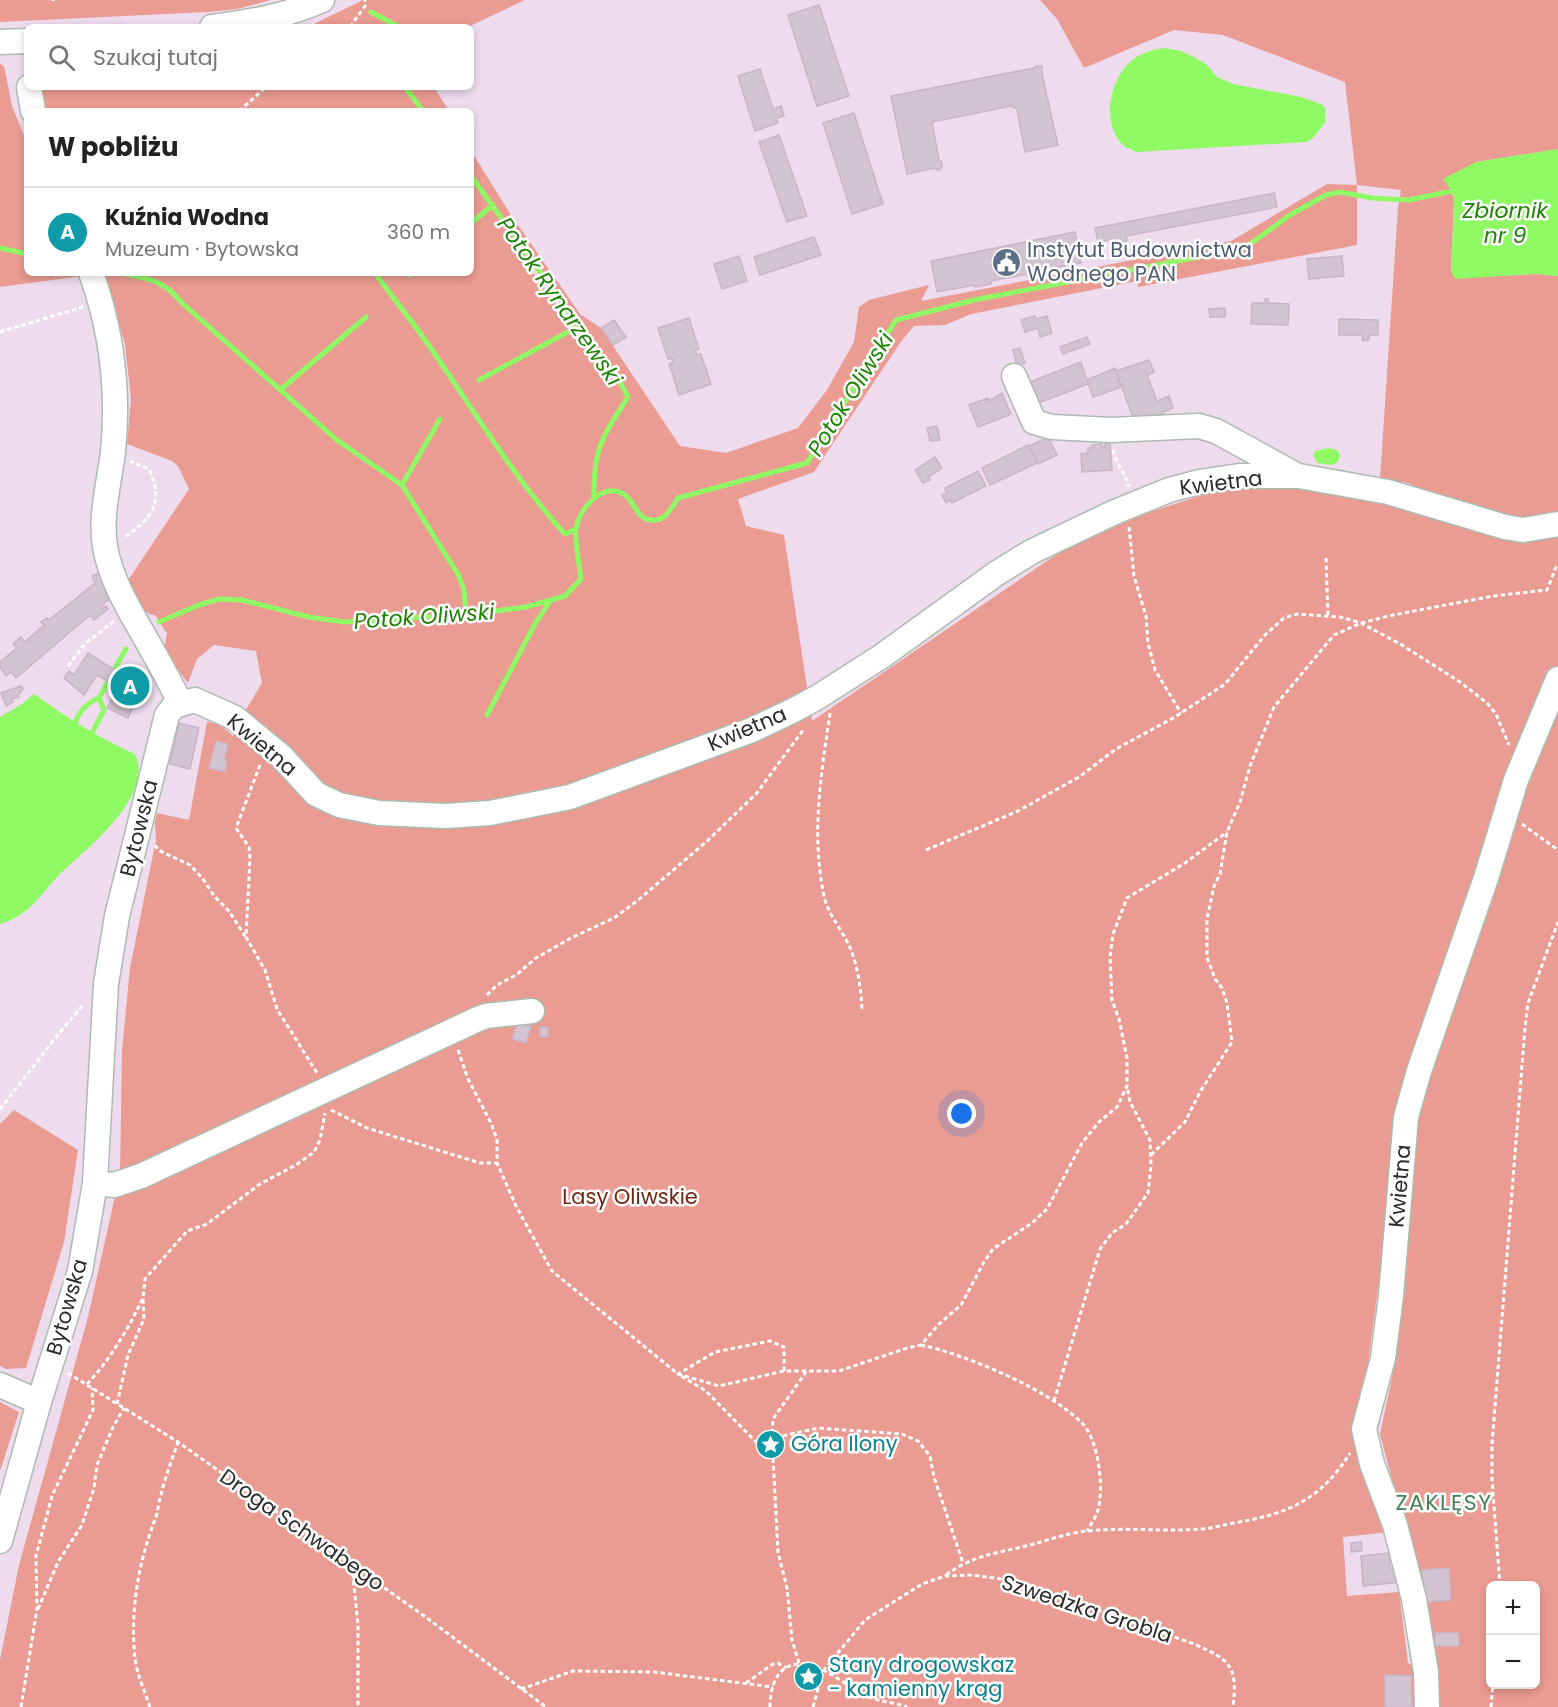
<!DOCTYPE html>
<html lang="pl">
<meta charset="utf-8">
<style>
:root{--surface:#fff;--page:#f2f2f2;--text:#222;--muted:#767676;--line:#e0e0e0;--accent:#d93025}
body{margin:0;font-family:Poppins,sans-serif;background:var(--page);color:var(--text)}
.controls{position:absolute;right:18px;bottom:18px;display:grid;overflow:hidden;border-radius:9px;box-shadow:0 3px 9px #0003}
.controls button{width:54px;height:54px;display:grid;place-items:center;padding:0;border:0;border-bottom:2px solid var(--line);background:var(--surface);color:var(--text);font:30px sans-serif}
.you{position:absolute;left:962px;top:1114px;width:21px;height:21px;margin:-15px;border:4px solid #fff;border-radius:50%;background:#1a73e8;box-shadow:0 0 0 9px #1a73e833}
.badge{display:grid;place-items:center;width:39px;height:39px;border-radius:50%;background:var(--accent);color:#fff;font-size:20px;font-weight:700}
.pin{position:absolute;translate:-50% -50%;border:3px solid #fff;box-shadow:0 2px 6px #0006}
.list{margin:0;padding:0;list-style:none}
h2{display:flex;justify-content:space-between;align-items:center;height:78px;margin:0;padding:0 24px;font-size:26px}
h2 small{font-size:20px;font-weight:400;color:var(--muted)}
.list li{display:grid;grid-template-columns:39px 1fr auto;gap:18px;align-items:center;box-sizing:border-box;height:90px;padding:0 24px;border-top:2px solid var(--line)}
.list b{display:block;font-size:22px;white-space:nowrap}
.list p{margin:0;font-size:20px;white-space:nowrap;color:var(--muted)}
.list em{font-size:20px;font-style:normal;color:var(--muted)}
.icon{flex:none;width:33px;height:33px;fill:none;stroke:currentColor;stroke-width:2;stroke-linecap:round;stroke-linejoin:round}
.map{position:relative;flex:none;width:1558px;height:1707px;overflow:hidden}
.search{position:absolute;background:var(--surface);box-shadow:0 3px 9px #0003;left:24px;top:24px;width:450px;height:66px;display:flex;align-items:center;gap:15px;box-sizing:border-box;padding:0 21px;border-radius:9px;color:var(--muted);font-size:22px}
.panel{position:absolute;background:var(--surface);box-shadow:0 3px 9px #0003;left:24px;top:108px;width:450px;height:168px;border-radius:9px}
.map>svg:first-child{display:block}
</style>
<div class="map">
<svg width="1558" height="1707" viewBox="0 0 1558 1707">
<rect width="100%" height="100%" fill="#eedbee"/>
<path fill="#ea9b92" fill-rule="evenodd" d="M0,0H271L237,9L208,12L0,22Z
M363,0H525L468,27H308Z
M1040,0H1558V149L1476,162L1452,191L1454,201L1451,271L1455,278L1536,274L1558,276V511L1522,520L1475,512L1408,483L1380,479L1398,208L1401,190L1357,185V245L1138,287L1137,281L971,314L945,325L914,326L900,343L814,472L738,499L746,526L784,535L812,721L1069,546L1147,513L1221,489L1265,483L1344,492L1390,503L1471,530L1504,537L1558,536V668L1405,1085L1362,1409L1390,1532L1343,1537L1347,1596L1399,1592L1408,1663L1417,1668V1707H0V1660L19,1565L88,1317L120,1174L122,1050L130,968L156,840L155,822L157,813L189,820L207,722L220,724L233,736L243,715L262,683L256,651L214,645L197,659L188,683L161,647L165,644L167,632L165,631L156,616L145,612L142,614L125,585L189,489L178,466L172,461L127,444L131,399L125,344L104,273H471V151L511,215L580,314L601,328L680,446L726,453L798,428L827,390L854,342L859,307L869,300L929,285L921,301L1231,241L1327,184L1357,185L1345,82L1223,35L1174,30L1084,68L1057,19ZM506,237H507L586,329L578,333Z
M0,64L4,66L12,106L27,143V273H81L83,276L0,287Z
M38,87H434L449,111H43Z
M1558,703V1707H1434L1403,1522L1380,1434L1392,1378L1411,1132L1514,818ZM1490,1586H1536V1684H1490Z
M14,1110L78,1150L64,1242L26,1368L6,1369L0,1366V1124Z
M0,1402L19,1412L0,1471Z"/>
<path fill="#8ffa64" d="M1164,48L1181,51L1192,56L1206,64L1217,77L1233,84L1301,97L1321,104L1325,108V123L1312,139L1307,142L1136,152C1133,150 1127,148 1124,146C1101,125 1109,81 1130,62C1140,53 1151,50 1164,48Z
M1558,149V276L1536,274L1455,279L1451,271L1454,201L1452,191L1443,179L1476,162Z
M1328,448L1337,450L1340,455L1338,462L1332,465L1317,463L1313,454L1316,451Z
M34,694C69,719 96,736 135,754C155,797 86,849 59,875C39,896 30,915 0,924V717L22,704Z"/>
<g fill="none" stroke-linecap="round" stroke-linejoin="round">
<path stroke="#8ffa64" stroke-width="5" d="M371,12L399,27
M405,87L423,111
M471,176L621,384L628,397C603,436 593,448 594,496
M471,223L493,205
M0,248L27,254
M120,273C147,278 164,280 182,303L337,440L402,485L459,576L464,590L466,615
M375,273C393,298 413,322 430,347C474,410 513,477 565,534L576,529
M410,275L412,273
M479,380L579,326
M280,390L366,317
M402,485L440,419
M159,622L199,605L219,599L242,600L309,617L344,622L473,614L526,607L565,596L581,579C580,568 574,538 576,528C580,510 600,483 622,493C636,500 636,523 656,520C667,519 673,505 678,498L807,463L896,320L974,300L1235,250L1246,247L1290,215L1326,195L1340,192L1372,198L1409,200L1457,190
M114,670L126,649
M487,715L535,624L550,601
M74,730C75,715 86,703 99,698L108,682
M88,736L92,733L104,710L99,698"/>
</g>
<path fill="#d3c4d2" stroke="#cab5c8" stroke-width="1.5" d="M819,5L849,96L817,106L788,15Z
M1036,66H1042V74L1058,145L1025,152L1017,109L1011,106L932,122L939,160L942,162V167L939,170L934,168L907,174L891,96L1034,68Z
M760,69L773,109L781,106L784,116L776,118L778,123L755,131L738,76Z
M854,113L883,204L852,214L823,123Z
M779,135L807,216L787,222L759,142Z
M1274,193L1277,207L1126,236L1127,241L1111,244L1110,240L1098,242L1095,228Z
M1075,232L1081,263L1044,270L1045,273L1028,277V274L991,281V284L975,287V285L937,292L931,261Z
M814,237L821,255L760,275L754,257Z
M739,256L747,281L722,289L714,264Z
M1342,256L1344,276L1309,279L1307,259Z
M1265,299H1268V303L1289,304L1288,325L1251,324L1252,303H1265Z
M1225,308V317H1210L1209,309Z
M1035,316L1036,319L1047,316L1052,333L1040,337L1038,328L1025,332L1021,320Z
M689,318L699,349L695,350L697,355L701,354L711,384L679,395L669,364L673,362L672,358L668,359L658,328Z
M1339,319L1378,320V335H1369V340L1363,341L1362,335H1339Z
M614,320L626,337L613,345L601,328Z
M1087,337L1090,344L1063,354L1060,347Z
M1020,348L1025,363L1017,365L1013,350Z
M1149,360L1154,372L1147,375L1157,401L1169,396L1173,408L1163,412L1165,418L1135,423L1116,371Z
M1081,362L1088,384L1033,405L1025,384Z
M1115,368L1121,387L1093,397L1087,380Z
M1002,393L1011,414L978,427L969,405L988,398L989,401Z
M937,426L940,440L930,441L927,428Z
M1048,437L1057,455L1038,464L1029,446Z
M1102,444V447H1105V444H1110L1112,470L1082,472L1081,454L1088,453V448H1092V445Z
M1028,445L1037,463L990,485L982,468Z
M935,457L942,468L928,477L930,480L923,483L915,470Z
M978,471L986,486L952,503L951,500L946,503L942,495L947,493L945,488Z
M100,573L108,600L101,606L103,608L106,606L108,609L94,620L90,615L16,678L11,672L6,676L0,667V662L17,648L13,644L21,637L25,642L44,625L41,622L47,618L49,620L95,583L92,576Z
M88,653L124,676L149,688L144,700L137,697L128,718L107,708L118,687L97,675L84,695L64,678L69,671L74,675Z
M21,686L23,689L18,695L19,697L12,699L13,702L6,706L1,693Z
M179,723L199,728L190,769L170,764Z
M216,741L228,744L224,760H227L225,772L209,768Z
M518,1022L531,1027L526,1043L512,1039Z
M540,1027H548V1037H540Z
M1361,1542L1362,1551L1351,1552V1543Z
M1389,1553L1390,1569L1401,1568L1402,1582L1363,1586L1361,1556Z
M1449,1568L1451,1600L1424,1602L1422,1570Z
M1435,1633H1459V1646H1435Z
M1385,1675L1411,1676L1412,1707H1385Z"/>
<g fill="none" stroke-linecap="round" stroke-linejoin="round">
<defs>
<path id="minor" d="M212,27C249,22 287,16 322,0
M0,42L27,41
M29,87L33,111
M91,273C112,331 119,391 113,452C109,484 100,515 105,547C112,585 134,617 152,650C162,667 171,685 180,702
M1014,376L1034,422L1052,427L1111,430L1199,426L1216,431L1296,475
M95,1183L114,1185L141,1176L478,1019L486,1016L532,1011
M0,1385L39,1402
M0,1541L39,1402L80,1271L95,1183L106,984L117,916L167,715L174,706L195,700L235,718L281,756L316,794L339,805L379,813L445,816L490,813L570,797L752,730L794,710L818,697L882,656L997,573L1033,551L1115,512L1169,490L1199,482L1239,476H1299L1388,492L1505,527L1523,530L1558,524
M1427,1707L1426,1672L1414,1599L1395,1525L1372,1464L1364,1429L1383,1358L1391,1296L1406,1117L1419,1071L1486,878L1516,780L1558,679"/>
</defs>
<use href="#minor" stroke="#acbcb0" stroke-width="27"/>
<path stroke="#fff" stroke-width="3" stroke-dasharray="4.5 3" stroke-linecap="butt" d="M53,1V0
M350,27L365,6V0
M239,111L266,87
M0,332L83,307
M1113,450C1115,464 1126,472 1129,487
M1129,527L1134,576L1146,616L1148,643L1155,670L1181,713
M125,536C153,520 164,500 149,469L130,461
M1326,558L1328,616
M68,666L85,644L114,621
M830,713C821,775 811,834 824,896C828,915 844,932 851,950C858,968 861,989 862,1009
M260,765L236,828L249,847L250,858L246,937L265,970L277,1009L317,1073
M1522,824L1558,850
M155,845L158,850L190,865L203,879L215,897L229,911L245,936
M926,850L1018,811L1079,777L1116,749L1175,717L1225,684L1265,635L1284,618L1297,614L1340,617L1361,623L1402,645L1460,682L1487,703L1496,714L1509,745
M487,995L497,985L516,975L536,958L571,938L614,918L637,901L706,842L756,794L804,729
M458,1050L468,1079L491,1123L497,1140V1163L516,1206L552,1271L678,1374L719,1386L784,1371H839L907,1348L921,1345L939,1324L961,1305L984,1262L993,1249L1032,1223L1047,1209L1082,1143L1099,1122L1117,1107L1127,1086V1058L1119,1019L1112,1000L1110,957L1113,934L1127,898L1185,863L1227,832
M0,1109L57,1036L83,1005
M331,1110L367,1128L480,1163H497
M1151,1155L1185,1122L1200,1092L1232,1042L1227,1003L1222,988L1215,979L1207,957V919L1214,886L1220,874L1227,832L1240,802L1250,766L1274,707L1334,635L1361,623L1388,616L1493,596L1547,590L1556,567L1558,565
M921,1345C967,1355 1048,1389 1082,1423C1099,1440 1104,1488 1098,1510C1096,1517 1091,1524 1087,1531
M784,1371V1347L770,1341L715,1352L678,1374L706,1391L756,1442L818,1428L902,1434L918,1441L930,1456L934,1477L963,1563
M68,1373L178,1442L427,1618L546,1707
M87,1384C110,1360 128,1329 143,1298
M1054,1401L1100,1249L1112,1233L1126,1224L1148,1193L1151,1166L1150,1140L1130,1102L1127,1086
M117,1404L128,1355L144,1319L143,1298L145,1279L187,1231L207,1224L260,1184L296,1165L314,1152L320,1140L325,1113
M352,1566L358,1625V1707
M946,1575C972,1556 992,1554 1022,1547C1044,1542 1065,1533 1088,1531C1126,1527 1164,1532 1202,1529C1213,1528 1223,1525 1234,1523C1287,1514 1320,1501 1350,1453
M1500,1586L1492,1479V1444L1525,1028L1528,1003L1558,922
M38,1609L58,1562L82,1525L94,1488L97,1465L113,1427L124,1408
M799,1663L792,1640L787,1588L778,1552L772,1437L773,1419L806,1372
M746,1683L773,1664L778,1663L786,1668
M521,1689L573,1671L654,1672L773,1687
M21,1707L37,1609L36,1556L52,1496L93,1410L92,1388
M150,1707C145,1692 137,1675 135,1658C130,1612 138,1565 154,1522C158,1514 158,1504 161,1495C165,1477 172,1460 178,1442
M770,1707C770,1694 773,1677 784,1669C810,1651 844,1686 867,1696C879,1702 894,1702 907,1707
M813,1707L823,1671L865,1620L922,1584L945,1576L972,1575L1016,1581L1194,1644C1230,1660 1238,1665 1233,1707
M1491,1707L1493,1684"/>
<use href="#minor" stroke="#fff" stroke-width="24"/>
</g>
<defs>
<symbol id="civic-disc" viewBox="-11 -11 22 22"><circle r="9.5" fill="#5c6f8a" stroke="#fff"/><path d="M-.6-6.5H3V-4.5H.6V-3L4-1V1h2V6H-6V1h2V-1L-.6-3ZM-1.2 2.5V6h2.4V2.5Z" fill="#fff"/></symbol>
<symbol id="sight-disc" viewBox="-11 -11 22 22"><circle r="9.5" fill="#0f9aa8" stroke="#fff"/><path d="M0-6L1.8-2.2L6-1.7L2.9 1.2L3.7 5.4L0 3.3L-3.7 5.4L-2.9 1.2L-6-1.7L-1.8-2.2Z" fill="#fff"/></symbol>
</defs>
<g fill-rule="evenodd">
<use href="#civic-disc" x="990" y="246" width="33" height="33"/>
<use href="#sight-disc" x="754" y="1428" width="33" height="33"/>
<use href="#sight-disc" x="792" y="1660" width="33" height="33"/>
</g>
<g text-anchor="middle" stroke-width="5" stroke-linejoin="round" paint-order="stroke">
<g font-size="21" fill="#4e5e75" stroke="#fff" text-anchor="start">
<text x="1027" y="257">Instytut Budownictwa<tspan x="1027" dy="24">Wodnego PAN</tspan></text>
</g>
<g font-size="21" fill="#2b2b2b" stroke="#fff">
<text transform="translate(1221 483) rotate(-7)" y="7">Kwietna</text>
<text transform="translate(747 729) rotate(-23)" y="7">Kwietna</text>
<text transform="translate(262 745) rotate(40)" y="7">Kwietna</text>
<text transform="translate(139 828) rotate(-76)" y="7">Bytowska</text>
<text transform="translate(1400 1186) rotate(-85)" y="7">Kwietna</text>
<text transform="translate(67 1307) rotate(-74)" y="7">Bytowska</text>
<text transform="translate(302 1530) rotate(35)" y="7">Droga Schwabego</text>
<text transform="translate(1087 1609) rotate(18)" y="7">Szwedzka Grobla</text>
</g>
<g font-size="21" fill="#6f2913" stroke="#fff">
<text x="630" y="1204">Lasy Oliwskie</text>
</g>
<g font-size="21" fill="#0d838f" stroke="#fff" text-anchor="start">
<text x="791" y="1451">Góra Ilony</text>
<text x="829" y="1672">Stary drogowskaz<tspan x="829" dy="24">- kamienny krąg</tspan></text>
</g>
<g font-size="22" font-style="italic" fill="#1f8304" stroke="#fff">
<text x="1505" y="218">Zbiornik<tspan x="1505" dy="25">nr 9</tspan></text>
<text transform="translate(560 301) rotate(55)" y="8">Potok Rynarzewski</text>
<text transform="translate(850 394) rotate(-58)" y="8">Potok Oliwski</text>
<text transform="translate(424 616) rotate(-4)" y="8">Potok Oliwski</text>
</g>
<g font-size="22" letter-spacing="1.5" fill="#468056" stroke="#fff">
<text x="1444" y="1510">ZAKLĘSY</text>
</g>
</g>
</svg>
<div class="controls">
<button>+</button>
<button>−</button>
</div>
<div class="you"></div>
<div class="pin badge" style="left:130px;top:686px;background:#0f9aa8">A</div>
<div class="search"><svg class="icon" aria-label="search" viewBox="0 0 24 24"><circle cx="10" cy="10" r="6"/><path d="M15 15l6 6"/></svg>Szukaj tutaj</div>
<section class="panel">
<h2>W pobliżu<small></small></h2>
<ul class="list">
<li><span class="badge" style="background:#0f9aa8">A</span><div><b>Kuźnia Wodna</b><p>Muzeum · Bytowska</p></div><em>360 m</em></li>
</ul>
</section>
</div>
